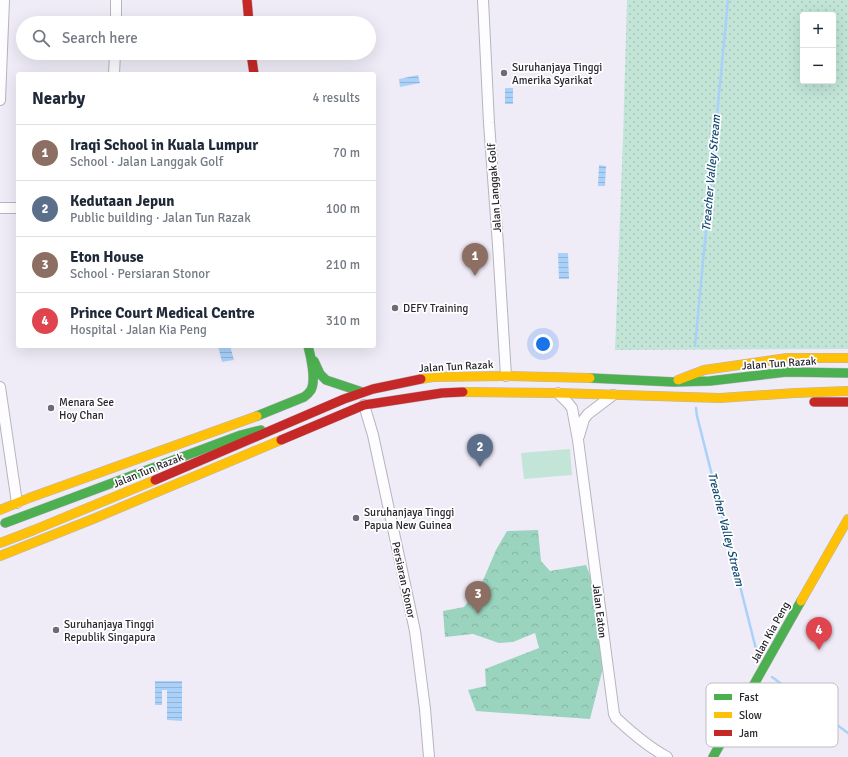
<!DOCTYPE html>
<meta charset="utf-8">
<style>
:root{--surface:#fff;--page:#f6f6f7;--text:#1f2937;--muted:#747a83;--line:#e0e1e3;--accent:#6e6b75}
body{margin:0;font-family:Signika,sans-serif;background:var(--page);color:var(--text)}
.controls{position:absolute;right:12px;top:12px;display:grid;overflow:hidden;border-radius:4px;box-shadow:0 4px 16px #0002}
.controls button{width:36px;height:36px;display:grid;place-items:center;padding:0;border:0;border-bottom:1px solid var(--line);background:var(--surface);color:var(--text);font:20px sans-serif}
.you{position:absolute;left:543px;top:344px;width:14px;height:14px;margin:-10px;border:3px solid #fff;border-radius:50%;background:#1a73e8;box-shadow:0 0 0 6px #1a73e833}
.badge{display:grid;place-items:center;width:26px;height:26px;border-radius:50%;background:var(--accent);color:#fff;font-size:13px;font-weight:700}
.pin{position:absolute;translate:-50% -33px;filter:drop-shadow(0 1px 2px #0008)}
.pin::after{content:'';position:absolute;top:21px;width:14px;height:12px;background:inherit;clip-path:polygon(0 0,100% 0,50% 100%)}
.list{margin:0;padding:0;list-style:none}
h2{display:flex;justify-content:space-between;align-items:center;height:52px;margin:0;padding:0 16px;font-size:17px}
h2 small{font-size:13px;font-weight:400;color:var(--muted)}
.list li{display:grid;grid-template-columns:26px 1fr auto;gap:12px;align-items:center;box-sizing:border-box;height:56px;padding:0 16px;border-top:1px solid var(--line)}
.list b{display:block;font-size:15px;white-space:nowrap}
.list p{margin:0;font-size:13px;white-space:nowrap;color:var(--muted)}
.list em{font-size:13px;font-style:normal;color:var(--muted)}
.icon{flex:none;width:22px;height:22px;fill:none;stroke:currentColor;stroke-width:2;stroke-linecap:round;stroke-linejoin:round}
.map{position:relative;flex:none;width:848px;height:757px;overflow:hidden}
.search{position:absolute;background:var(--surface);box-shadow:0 4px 16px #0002;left:16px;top:16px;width:360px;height:44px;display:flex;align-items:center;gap:10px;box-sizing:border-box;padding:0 14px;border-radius:22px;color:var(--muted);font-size:15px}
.panel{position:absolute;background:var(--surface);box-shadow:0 4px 16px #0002;left:16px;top:72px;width:360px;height:276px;border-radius:4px}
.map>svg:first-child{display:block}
</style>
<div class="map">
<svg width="848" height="757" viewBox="0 0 848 757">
<defs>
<pattern id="green-dots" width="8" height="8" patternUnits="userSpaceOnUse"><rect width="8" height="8" fill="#c2e5d8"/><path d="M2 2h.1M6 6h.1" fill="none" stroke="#a7c4ba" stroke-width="1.8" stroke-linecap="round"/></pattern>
<pattern id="forest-crowns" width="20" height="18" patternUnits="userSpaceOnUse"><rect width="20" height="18" fill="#9ad4bf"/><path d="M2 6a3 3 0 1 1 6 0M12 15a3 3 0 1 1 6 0" fill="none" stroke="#85b6a4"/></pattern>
<pattern id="water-rules" width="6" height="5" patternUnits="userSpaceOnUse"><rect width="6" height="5" fill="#a9d1f9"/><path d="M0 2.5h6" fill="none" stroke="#91b3d6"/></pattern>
</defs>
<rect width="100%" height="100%" fill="#efecf7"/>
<path fill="url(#green-dots)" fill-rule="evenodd" d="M627,0H848V349L615,350L623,138ZM803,15H833V81H803Z"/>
<path fill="url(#forest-crowns)" d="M538,530L541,561L550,571L586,565L593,583L603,668L590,719L476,711L468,690L486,686L485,669L539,648L535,633L513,642L499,643L473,634L445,637L443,611L464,607L481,585L496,550L507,531Z"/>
<path fill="#c2e5d8" d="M570,449L572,475L524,479L521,453Z"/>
<path fill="url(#water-rules)" d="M418,75L420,83L400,87L399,79Z
M505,88H513V104H505Z
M599,165L606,166L605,186H598Z
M558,253H568L569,279H559Z
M218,346H230L234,360L222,362Z
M155,681H182V721L167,720V690H162V705H155Z"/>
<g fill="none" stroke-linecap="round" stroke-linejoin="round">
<path stroke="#a9d1f9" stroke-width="2.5" d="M695,346L728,0
M696,408L697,416L756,649
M772,677L848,733"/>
<defs>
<path id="street" d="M483,0L489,123L498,245L506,376
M116,23V0
M114,74L115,53
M0,100L4,0
M0,208H18
M0,387L17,503
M558,393L568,403L572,408L578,440L614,714L616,718C632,733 648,747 667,757
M364,405L373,435L415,631L425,709L429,757
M579,436L584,419L588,414L613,395"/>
<path id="fast" d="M314,361L320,374L326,380L362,392
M590,378L674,382L710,381L786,372L848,373
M257,416L304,397C307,395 309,393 311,390C316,380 311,357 308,346
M5,523L241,435L261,430
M713,757L801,601"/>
<path id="slow" d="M421,379L433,377L506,376L590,378
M678,380L704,370L787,358H848
M463,392L558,393L720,398L795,393L848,391
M0,510L29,498L257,416
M0,543L34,530L155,480
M0,556L93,519L281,440
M801,601L848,519"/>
<path id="jam" d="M247,0L249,23
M251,53L254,74
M814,402H848
M281,440L364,405L442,393L463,392
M155,480L344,399L373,389L421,379"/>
</defs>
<use href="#street" stroke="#b7b4be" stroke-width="12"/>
<use href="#fast" stroke="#b7b4be" stroke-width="10"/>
<use href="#slow" stroke="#b7b4be" stroke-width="10"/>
<use href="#jam" stroke="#b7b4be" stroke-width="10"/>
<use href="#street" stroke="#fdfcfe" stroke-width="10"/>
<use href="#fast" stroke="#4caf50" stroke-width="9"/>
<use href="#slow" stroke="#ffc107" stroke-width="9"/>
<use href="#jam" stroke="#c62828" stroke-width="9"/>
</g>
<g fill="#6e6b75" stroke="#fff" stroke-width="1.5">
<circle cx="504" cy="73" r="4"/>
<circle cx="395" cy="308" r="4"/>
<circle cx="51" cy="408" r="4"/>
<circle cx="356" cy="518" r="4"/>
<circle cx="56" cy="630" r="4"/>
</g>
<g text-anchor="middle" stroke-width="3.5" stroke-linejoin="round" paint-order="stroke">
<g font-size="11" fill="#29262f" stroke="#fff" text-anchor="start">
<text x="512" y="71">Suruhanjaya Tinggi<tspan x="512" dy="13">Amerika Syarikat</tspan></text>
<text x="403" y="312">DEFY Training</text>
<text x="59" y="406">Menara See<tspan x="59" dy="13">Hoy Chan</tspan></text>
<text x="364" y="516">Suruhanjaya Tinggi<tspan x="364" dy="13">Papua New Guinea</tspan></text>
<text x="64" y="628">Suruhanjaya Tinggi<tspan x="64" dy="13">Republik Singapura</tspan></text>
</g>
<g font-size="11" fill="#29262f" stroke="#fff">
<text transform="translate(494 188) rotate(-94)" y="4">Jalan Langgak Golf</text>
<text transform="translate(779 363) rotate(-4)" y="4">Jalan Tun Razak</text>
<text transform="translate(456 366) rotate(-3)" y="4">Jalan Tun Razak</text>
<text transform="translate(148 470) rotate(-22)" y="4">Jalan Tun Razak</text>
<text transform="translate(404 580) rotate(78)" y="4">Persiaran Stonor</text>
<text transform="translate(600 611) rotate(83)" y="4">Jalan Eaton</text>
<text transform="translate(770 632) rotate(-61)" y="4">Jalan Kia Peng</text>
</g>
<g font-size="12" font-style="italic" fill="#134b75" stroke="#fff">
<text transform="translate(711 173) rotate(-85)" y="4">Treacher Valley Stream</text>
<text transform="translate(726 529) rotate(76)" y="4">Treacher Valley Stream</text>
</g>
</g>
<rect x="706" y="683" width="132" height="64" rx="6" fill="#fff" stroke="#bfbec1" stroke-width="1"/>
<rect x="714" y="694" width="18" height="6" fill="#4caf50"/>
<rect x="714" y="712" width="18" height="6" fill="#ffc107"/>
<rect x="714" y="730" width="18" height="6" fill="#c62828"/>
<g font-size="11" fill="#29262f">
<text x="739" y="701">Fast</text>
<text x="739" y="719">Slow</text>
<text x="739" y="737">Jam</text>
</g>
</svg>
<div class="controls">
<button>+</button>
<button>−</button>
</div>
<div class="you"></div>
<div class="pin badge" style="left:475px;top:276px;background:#8d6e63">1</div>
<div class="pin badge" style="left:480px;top:467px;background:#5c6f8a">2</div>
<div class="pin badge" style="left:478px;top:614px;background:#8d6e63">3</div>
<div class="pin badge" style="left:819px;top:650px;background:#e0444e">4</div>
<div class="search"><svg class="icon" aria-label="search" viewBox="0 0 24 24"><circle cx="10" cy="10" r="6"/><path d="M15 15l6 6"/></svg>Search here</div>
<section class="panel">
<h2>Nearby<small>4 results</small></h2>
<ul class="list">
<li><span class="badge" style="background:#8d6e63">1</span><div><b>Iraqi School in Kuala Lumpur</b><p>School · Jalan Langgak Golf</p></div><em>70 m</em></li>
<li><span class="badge" style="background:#5c6f8a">2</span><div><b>Kedutaan Jepun</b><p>Public building · Jalan Tun Razak</p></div><em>100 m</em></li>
<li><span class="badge" style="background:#8d6e63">3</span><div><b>Eton House</b><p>School · Persiaran Stonor</p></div><em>210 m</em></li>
<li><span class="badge" style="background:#e0444e">4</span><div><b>Prince Court Medical Centre</b><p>Hospital · Jalan Kia Peng</p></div><em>310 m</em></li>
</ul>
</section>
</div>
